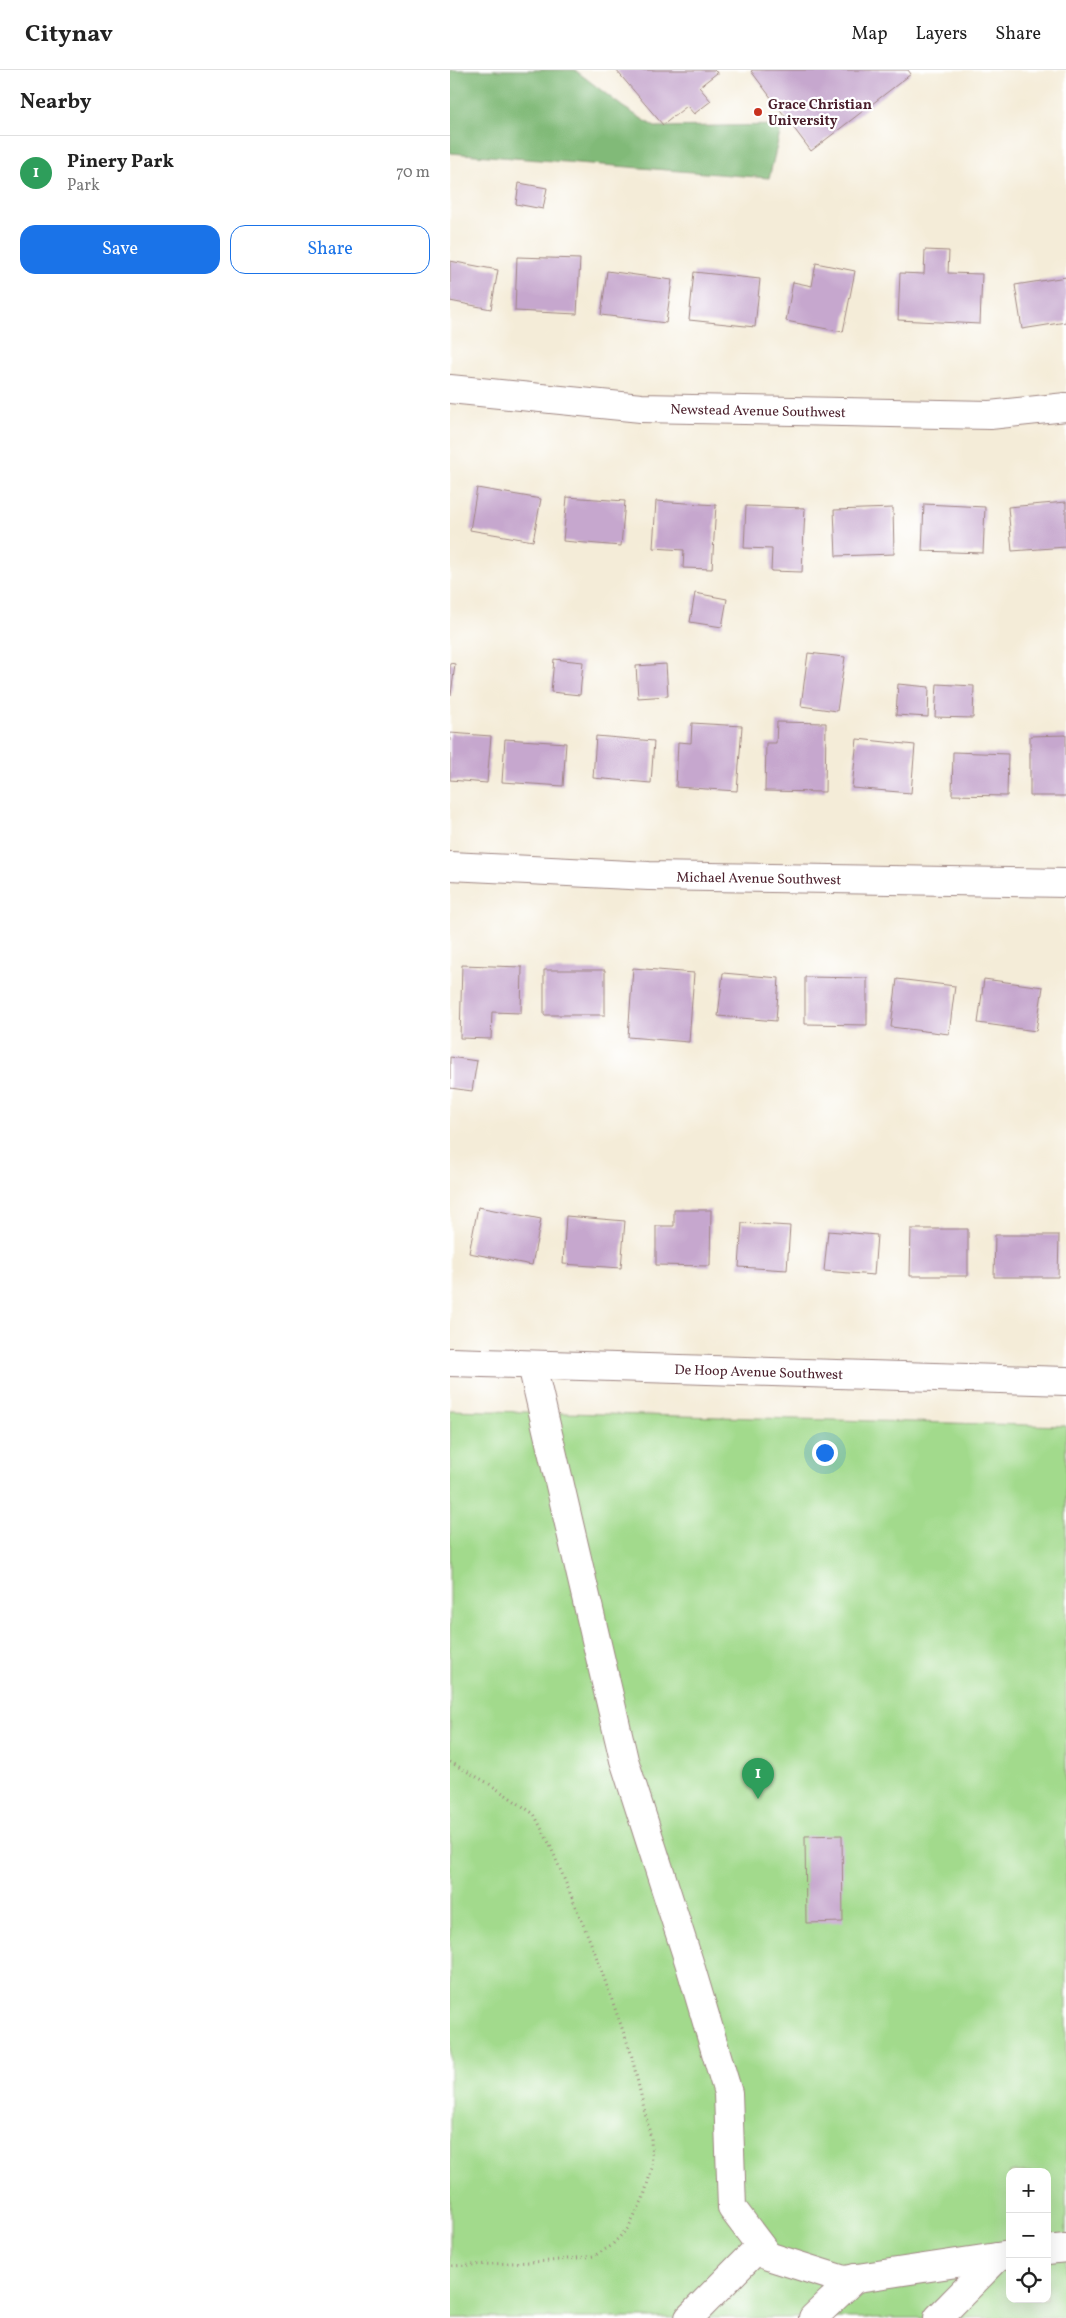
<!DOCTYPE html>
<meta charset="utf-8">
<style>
:root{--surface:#fff;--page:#f6f6f6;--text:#222;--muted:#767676;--line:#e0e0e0;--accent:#1a73e8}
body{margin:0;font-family:Vollkorn,serif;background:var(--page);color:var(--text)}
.controls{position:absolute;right:15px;bottom:15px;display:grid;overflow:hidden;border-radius:10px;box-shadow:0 5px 20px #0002}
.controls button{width:45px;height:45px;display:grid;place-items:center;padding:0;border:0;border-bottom:1px solid var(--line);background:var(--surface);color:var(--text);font:25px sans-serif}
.you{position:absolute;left:374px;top:1382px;width:18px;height:18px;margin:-12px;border:4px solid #fff;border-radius:50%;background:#1a73e8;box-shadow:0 0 0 8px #1a73e833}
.badge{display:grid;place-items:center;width:32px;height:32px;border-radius:50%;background:var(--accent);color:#fff;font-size:16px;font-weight:700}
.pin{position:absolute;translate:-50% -41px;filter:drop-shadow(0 1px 2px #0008)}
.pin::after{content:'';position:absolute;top:26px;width:18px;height:15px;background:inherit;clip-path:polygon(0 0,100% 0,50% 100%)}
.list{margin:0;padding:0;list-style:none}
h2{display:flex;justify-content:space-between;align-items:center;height:65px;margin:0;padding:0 20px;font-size:21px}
h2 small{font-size:16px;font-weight:400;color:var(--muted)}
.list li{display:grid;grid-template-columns:32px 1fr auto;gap:15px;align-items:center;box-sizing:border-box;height:75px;padding:0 20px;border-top:1px solid var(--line)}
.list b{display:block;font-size:19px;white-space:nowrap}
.list p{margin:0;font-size:16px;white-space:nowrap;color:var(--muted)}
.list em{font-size:16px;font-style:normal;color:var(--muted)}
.actions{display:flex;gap:10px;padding:15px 20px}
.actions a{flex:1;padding:11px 0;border:1px solid var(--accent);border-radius:15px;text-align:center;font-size:18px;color:var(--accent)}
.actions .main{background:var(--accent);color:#fff}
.icon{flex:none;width:28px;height:28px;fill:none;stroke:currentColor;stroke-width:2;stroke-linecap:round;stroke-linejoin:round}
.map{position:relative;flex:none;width:616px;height:2248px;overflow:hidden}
header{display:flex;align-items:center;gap:30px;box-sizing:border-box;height:70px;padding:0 25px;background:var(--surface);border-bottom:1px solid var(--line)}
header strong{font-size:24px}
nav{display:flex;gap:28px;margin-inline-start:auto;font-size:18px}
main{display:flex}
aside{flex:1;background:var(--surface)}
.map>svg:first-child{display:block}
</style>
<header>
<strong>Citynav</strong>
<nav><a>Map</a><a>Layers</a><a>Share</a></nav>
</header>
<main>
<aside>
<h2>Nearby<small></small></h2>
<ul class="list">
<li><span class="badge" style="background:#2e9e5b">1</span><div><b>Pinery Park</b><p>Park</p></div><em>70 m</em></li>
</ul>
<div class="actions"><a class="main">Save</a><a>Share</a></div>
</aside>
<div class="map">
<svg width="616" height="2248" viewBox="0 0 616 2248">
<rect width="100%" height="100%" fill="#fff"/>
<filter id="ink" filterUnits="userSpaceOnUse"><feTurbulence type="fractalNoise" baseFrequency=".02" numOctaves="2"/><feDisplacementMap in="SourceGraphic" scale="10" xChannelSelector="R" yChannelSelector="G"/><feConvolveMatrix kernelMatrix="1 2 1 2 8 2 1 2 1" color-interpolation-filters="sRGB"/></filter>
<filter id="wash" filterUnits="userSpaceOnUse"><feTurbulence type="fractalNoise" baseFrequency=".0096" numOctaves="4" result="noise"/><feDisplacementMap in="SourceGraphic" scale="20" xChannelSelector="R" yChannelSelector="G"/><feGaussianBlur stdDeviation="1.12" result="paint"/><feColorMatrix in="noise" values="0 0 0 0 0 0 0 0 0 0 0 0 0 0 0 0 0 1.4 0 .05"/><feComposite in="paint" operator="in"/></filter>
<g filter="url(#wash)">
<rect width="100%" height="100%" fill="#f4ecd8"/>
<path fill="#a2da8c" stroke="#767c5c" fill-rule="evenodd" d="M0,1340L616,1356V2248H0ZM560,2102H597V2229H560Z"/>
<path fill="#81ba78" stroke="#666c52" d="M0,0H125L173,37L205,57L332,55L319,108L0,83Z"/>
<g id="blocks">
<path fill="#c6a7ce" d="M166,0H264L267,3L249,17L261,31L244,44L237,36L213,55Z
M303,0H458L461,4L361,81L301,1Z
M69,113L97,118L93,139L66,134Z
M475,180L499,181L498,203L532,204L530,254L448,250L450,203L474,204Z
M67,187L130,189L127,244L65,241Z
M0,191L48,200L41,239L0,231Z
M366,193L405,201L393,262L336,251L343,212L362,216Z
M157,201L222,210L216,253L151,245Z
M244,202L310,209L305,257L239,250Z
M616,207V252L572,259L565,215Z
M27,418L91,429L83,471L20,460Z
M117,427L175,431L171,476L113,471Z
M206,431L266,435L262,499L233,498L234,480L203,478Z
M616,432V477L562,481L558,437Z
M474,434L535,437L533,483L472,481Z
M296,436L355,438L352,502L321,501L322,479L294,478Z
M443,438L444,484L386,486L384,440Z
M245,523L277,529L272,557L240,552Z
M358,583L395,587L387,641L351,636Z
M104,589L133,592L130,625L101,622Z
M0,593L5,594L1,625H0Z
M216,594L218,626L188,628L186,596Z
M448,614L479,617L478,647L446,645Z
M487,614L524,616L523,648L485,647Z
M327,652L376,653L375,722L315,721L316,673H326Z
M242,653L292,656L287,721L226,717L228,672L241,673Z
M0,663L41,666L37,713L0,710Z
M616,665V726H580V666Z
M146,666L204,671L201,713L143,708Z
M55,669L116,673L113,716L52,712Z
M407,669L465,675L461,723L402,718Z
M503,682L558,684L557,726L502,725Z
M12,895L72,897L71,943L42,942L41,969L10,968Z
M183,898L244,903L239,972L178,967Z
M94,900H155V945H94Z
M273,903L329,908L326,951L268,946Z
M355,907L417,908V955L355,954Z
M447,909L505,916L499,964L441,957Z
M534,909L593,917L586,961L528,953Z
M0,987L27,991L22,1021L0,1018Z
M28,1137L91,1149L82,1195L19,1183Z
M224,1140H261L260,1196L206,1195V1156H224Z
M116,1146L175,1151L171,1198L113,1194Z
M292,1153L340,1156L337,1200L289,1197Z
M461,1159H518V1206H460Z
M378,1161L427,1165L424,1205L374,1201Z
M545,1165H609L608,1207H544Z
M392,1765L393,1852L356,1853L355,1766Z"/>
</g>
</g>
<g filter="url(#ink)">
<use href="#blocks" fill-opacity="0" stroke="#9f8682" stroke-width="1"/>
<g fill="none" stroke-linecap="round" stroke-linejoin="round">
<defs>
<g id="minor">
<path id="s1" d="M0,319L191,338L540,345L616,337"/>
<path id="s2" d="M0,796L199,806L616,813"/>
<path id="s3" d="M0,1292L616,1311"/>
<path d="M82,1295L174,1690L239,1892L278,2023L282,2138L318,2186L394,2210L560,2185"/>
<path d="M597,2180L616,2178"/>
<path d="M239,2248L310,2176"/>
<path d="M363,2248L405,2208"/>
<path d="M488,2248L548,2187"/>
</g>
</defs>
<use href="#minor" stroke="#9f8682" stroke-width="30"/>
<path stroke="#9f8682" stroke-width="3" stroke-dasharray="1 4" stroke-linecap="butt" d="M267,3L269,0
M0,1692L38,1713L84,1744L100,1775L145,1883L181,1983L201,2068L202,2098L193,2129L179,2157L161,2176L144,2186L100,2191L0,2196"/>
<use href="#minor" stroke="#fff" stroke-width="28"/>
</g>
</g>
<circle fill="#c8321e" stroke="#fff" stroke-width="2" cx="308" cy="42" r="5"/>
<g text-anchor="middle" stroke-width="4.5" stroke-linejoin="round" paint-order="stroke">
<g font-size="14" font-weight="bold" fill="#4a1f2b" stroke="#fff" text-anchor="start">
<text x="318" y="39">Grace Christian<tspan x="318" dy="16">University</tspan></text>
</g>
<g font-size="14" fill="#4a1f2b" stroke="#fff">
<text dy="5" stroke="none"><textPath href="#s1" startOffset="309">Newstead Avenue Southwest</textPath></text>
<text dy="5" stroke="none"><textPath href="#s2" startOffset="309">Michael Avenue Southwest</textPath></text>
<text dy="5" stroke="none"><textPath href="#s3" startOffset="309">De Hoop Avenue Southwest</textPath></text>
</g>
</g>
</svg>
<div class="controls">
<button>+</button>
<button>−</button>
<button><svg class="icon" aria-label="locate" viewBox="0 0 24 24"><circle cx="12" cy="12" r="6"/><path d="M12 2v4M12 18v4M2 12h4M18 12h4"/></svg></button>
</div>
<div class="you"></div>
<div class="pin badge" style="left:308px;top:1729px;background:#2e9e5b">1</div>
</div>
</main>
